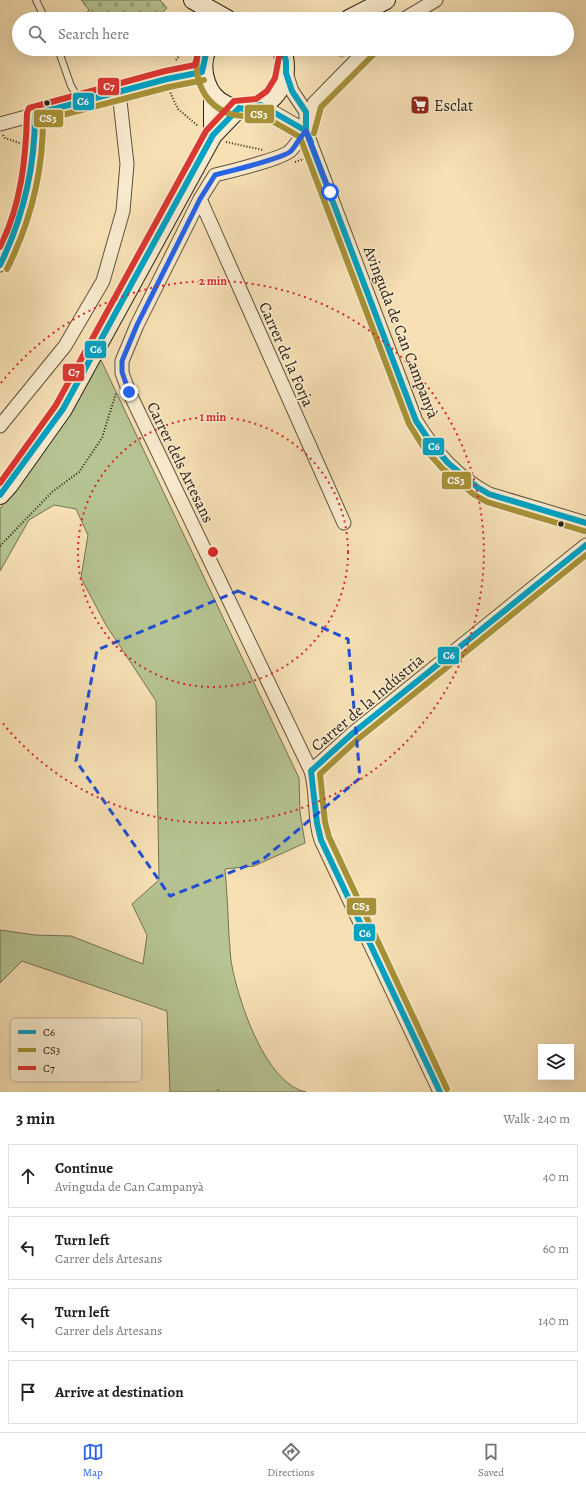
<!DOCTYPE html>
<meta charset="utf-8">
<style>
:root{--surface:#fff;--page:#f2f2f2;--text:#202124;--muted:#757577;--line:#e0e0e0;--accent:#2563eb}
body{margin:0;font-family:Alegreya,serif;background:var(--page);color:var(--text)}
.controls{position:absolute;right:12px;bottom:12px;display:grid;overflow:hidden;border-radius:0px;box-shadow:0 4px 16px #0002}
.controls button{width:36px;height:36px;display:grid;place-items:center;padding:0;border:0;border-bottom:1px solid var(--line);background:var(--surface);color:var(--text);font:20px sans-serif}
.stop{position:absolute;width:12px;height:12px;margin:-9px;border:3px solid #2563eb;border-radius:50%;background:#fff}
.stop.end{background:#2563eb;border-color:#fff;box-shadow:0 1px 4px #0008}
.list{margin:0;padding:0;list-style:none}
h2{display:flex;justify-content:space-between;align-items:center;height:52px;margin:0;padding:0 16px;font-size:17px}
h2 small{font-size:13px;font-weight:400;color:var(--muted)}
.list li{display:grid;grid-template-columns:26px 1fr auto;gap:12px;align-items:center;box-sizing:border-box;height:64px;margin:0 8px 8px;padding:0 8px;border:1px solid var(--line);border-radius:0px}
.list b{display:block;font-size:15px;white-space:nowrap}
.list p{margin:0;font-size:13px;white-space:nowrap;color:var(--muted)}
.list em{font-size:13px;font-style:normal;color:var(--muted)}
.icon{flex:none;width:22px;height:22px;fill:none;stroke:currentColor;stroke-width:2;stroke-linecap:round;stroke-linejoin:round}
.map{position:relative;flex:none;width:586px;height:1092px;overflow:hidden}
.search{position:absolute;background:var(--surface);box-shadow:0 4px 16px #0002;left:12px;right:12px;top:12px;height:44px;display:flex;align-items:center;gap:10px;box-sizing:border-box;padding:0 14px;border-radius:22px;color:var(--muted);font-size:15px}
.sheet{height:340px;background:var(--surface)}
nav{display:flex;justify-content:space-around;align-items:center;box-sizing:border-box;height:56px;border-top:1px solid var(--line);background:var(--surface);font-size:11px;color:var(--muted)}
nav a{display:grid;justify-items:center;gap:2px}
nav .on{color:var(--accent)}
.map>svg:first-child{display:block}
</style>
<div class="map">
<svg width="586" height="1092" viewBox="0 0 586 1092">
<defs>
<pattern id="cemetery-stones" width="16" height="16" patternUnits="userSpaceOnUse"><rect width="16" height="16" fill="#b6c392"/><path d="M2 7V4a2 2 0 0 1 4 0v3zM10 15v-3a2 2 0 0 1 4 0v3z" fill="#9da77d"/></pattern>
</defs>
<rect width="100%" height="100%" fill="#f6e0b4"/>
<filter id="stains"><feTurbulence type="fractalNoise" baseFrequency=".005" numOctaves="4"/><feColorMatrix values="0 0 0 0 .2 0 0 0 0 .09 0 0 0 0 .02 0 0 0 .5 -.17"/></filter>
<radialGradient id="worn" r=".72"><stop offset=".6" stop-color="#630" stop-opacity="0"/><stop offset="1" stop-color="#630" stop-opacity=".3"/></radialGradient>
<path fill="#b6c392" stroke="#727253" d="M100,358L299,778L300,812L305,843L254,866L225,869C227,891 228,914 229,936C230,946 230,957 232,966C239,1003 266,1084 306,1092H220L218,1089L217,1092H170L167,1011L22,961L0,983V930L35,935L71,936L143,964L147,935L132,904L159,880L156,701L106,625L81,578L88,535L76,509L54,505L29,520L0,571V509Z"/>
<path fill="url(#cemetery-stones)" stroke="#727253" d="M81,0H160L167,8L155,19H129L127,17L124,19H88L84,15L89,10Z"/>
<g fill="none" stroke-linecap="round" stroke-linejoin="round">
<defs>
<path id="lane" d="M36,0L45,19
M58,49L71,86L81,102"/>
<path id="street" d="M404,19L436,0
M286,73L292,91L306,112V131L416,421C435,452 457,477 489,494L586,523
M261,105L306,131
M309,123L314,103L318,99L367,49
M0,124L167,79L202,72
M306,131C300,137 297,144 291,150C285,158 228,172 215,175L200,199L137,325L122,361V373L129,392L311,771C318,794 313,818 321,840L440,1092
M200,199L344,523
M0,265C26,217 36,169 35,114
M0,426L65,346L103,281L123,211L127,164L119,92
M311,771L353,733L586,545"/>
<path id="secondary" d="M193,0L227,19
M349,19L386,0
M207,49C202,60 202,70 206,82C221,129 301,112 282,49
M213,135V95
M0,495L9,485L63,409L213,135L239,108"/>
</defs>
<use href="#lane" stroke="#5f523c" stroke-width="8"/>
<use href="#street" stroke="#5f523c" stroke-width="15"/>
<use href="#secondary" stroke="#2d2214" stroke-width="20"/>
<path stroke="#2d2214" stroke-width="2" stroke-dasharray="1 2" stroke-linecap="butt" d="M323,49L343,57
M176,60L184,49
M169,90L178,109L198,126
M3,135L5,138L22,144
M226,142L263,150
M295,162L304,159
M0,546L52,492L79,472L102,438L116,393"/>
<use href="#lane" stroke="#f9ebce" stroke-width="6"/>
<use href="#street" stroke="#f9ebce" stroke-width="13"/>
<use href="#secondary" stroke="#f9ebce" stroke-width="18"/>
<defs>
<path id="bus-1" d="M282,49L286,61V73L292,91L306,112V131L311,142
M0,265C24,216 35,168 35,114L167,79L202,72L207,49
M0,495L63,409L213,135L239,108L244,109L261,105L306,131L416,421L431,443L448,463L477,487L489,494L586,523
M440,1092L321,840L317,823L311,771L353,733L586,545"/>
<path id="bus-2" d="M199,49C188,89 218,125 260,114L300,137L409,424L424,448L442,468L473,494L487,502L584,531
M314,133L321,107L373,55
M7,269C31,221 43,173 43,120L169,87L204,80
M447,1089L329,837L325,822L320,774L358,739L586,555"/>
<path id="bus-3" d="M0,247C21,205 26,159 27,113L29,108L165,71L195,65L199,49
M0,483L56,405L206,131L234,101L256,99L267,91L275,78L279,57L287,49"/>
</defs>
<use href="#bus-1" stroke="#f9ebce" stroke-width="9"/>
<use href="#bus-2" stroke="#f9ebce" stroke-width="9"/>
<use href="#bus-3" stroke="#f9ebce" stroke-width="9"/>
<use href="#bus-1" stroke="#02a2c5" stroke-width="6"/>
<use href="#bus-2" stroke="#a79137" stroke-width="6"/>
<use href="#bus-3" stroke="#da3832" stroke-width="6"/>
</g>
<g fill="none" stroke-linecap="round" stroke-linejoin="round">
<path stroke="#2563eb" stroke-width="5" d="M129,392L122,372V361L137,325L200,199L215,175C229,171 283,159 291,151C296,146 299,138 306,131L330,192"/>
</g>
<path fill="none" stroke="#1d4ed8" stroke-width="3" stroke-dasharray="8 5" stroke-linejoin="round" d="M238,591L348,639L360,778L262,860L170,896L76,761L97,650Z"/>
<g fill="none" stroke="#d62828" stroke-width="2" stroke-dasharray="2 4">
<circle cx="213" cy="552" r="135"/>
<path d="M1 383A271 271 0 1 1 1 721"/>
</g>
<defs>
<symbol id="supermarket-square" viewBox="-11 -11 22 22"><rect x="-9" y="-9" width="18" height="18" rx="4" fill="#8f2418" stroke="#f9ebce"/><path d="M-6-5.5h2.5l.6 2H6L4.5 2H-2.5L-4.4-4H-6ZM-1.5 3.2a1.3 1.3 0 1 0 .1 0ZM3 3.2a1.3 1.3 0 1 0 .1 0Z" fill="#fff"/></symbol>
</defs>
<g fill-rule="evenodd">
<use href="#supermarket-square" x="409" y="94" width="22" height="22"/>
</g>
<g fill="#2d2214" stroke="#f9ebce" stroke-width="1.5">
<circle cx="47" cy="103" r="3.5"/>
<circle cx="561" cy="524" r="3.5"/>
</g>
<g text-anchor="middle" stroke-width="3" stroke-linejoin="round" paint-order="stroke">
<g font-size="16" fill="#2d2214" stroke="#f9ebce" text-anchor="start">
<text x="434" y="111">Esclat</text>
</g>
<g font-size="16" fill="#2d2214" stroke="#f9ebce">
<text transform="translate(402 332) rotate(69)" y="6">Avinguda de Can Campanyà</text>
<text transform="translate(287 354) rotate(66)" y="6">Carrer de la Forja</text>
<text transform="translate(181 462) rotate(64)" y="6">Carrer dels Artesans</text>
<text transform="translate(367 702) rotate(-40)" y="6">Carrer de la Indústria</text>
</g>
</g>
<rect x="10" y="1018" width="132" height="64" rx="6" fill="#f9ebce" stroke="#bcaf96" stroke-width="1"/>
<rect x="18" y="1030" width="18" height="4" fill="#02a2c5"/>
<rect x="18" y="1048" width="18" height="4" fill="#a79137"/>
<rect x="18" y="1066" width="18" height="4" fill="#da3832"/>
<g font-size="11" fill="#2d2214">
<text x="43" y="1036">C6</text>
<text x="43" y="1054">CS3</text>
<text x="43" y="1072">C7</text>
</g>
<circle cx="213" cy="552" r="6" fill="#d62828" stroke="#f9ebce" stroke-width="2"/>
<g font-size="12" text-anchor="middle" font-weight="bold" fill="#d62828" stroke="#f9ebce" stroke-width="3" stroke-linejoin="round" paint-order="stroke">
<text x="213" y="285">2 min</text>
<text x="213" y="421">1 min</text>
</g>
<g stroke="#f9ebce" stroke-width="1.5">
<rect x="97" y="77" width="23" height="19" rx="4" fill="#da3832"/>
<rect x="72" y="92" width="23" height="19" rx="4" fill="#02a2c5"/>
<rect x="244" y="104" width="31" height="20" rx="4" fill="#a79137"/>
<rect x="33" y="109" width="31" height="19" rx="4" fill="#a79137"/>
<rect x="84" y="340" width="23" height="19" rx="4" fill="#02a2c5"/>
<rect x="62" y="363" width="23" height="19" rx="4" fill="#da3832"/>
<rect x="422" y="437" width="23" height="19" rx="4" fill="#02a2c5"/>
<rect x="441" y="471" width="31" height="19" rx="4" fill="#a79137"/>
<rect x="437" y="646" width="23" height="19" rx="4" fill="#02a2c5"/>
<rect x="346" y="897" width="31" height="19" rx="4" fill="#a79137"/>
<rect x="353" y="923" width="23" height="19" rx="4" fill="#02a2c5"/>
</g>
<g font-size="11" text-anchor="middle" font-weight="bold" fill="#fff">
<text x="109" y="90">C7</text>
<text x="83" y="105">C6</text>
<text x="259" y="118">CS3</text>
<text x="48" y="122">CS3</text>
<text x="96" y="353">C6</text>
<text x="74" y="376">C7</text>
<text x="434" y="450">C6</text>
<text x="456" y="484">CS3</text>
<text x="449" y="659">C6</text>
<text x="361" y="910">CS3</text>
<text x="365" y="937">C6</text>
</g>
<rect width="100%" height="100%" filter="url(#stains)"/>
<rect width="100%" height="100%" fill="url(#worn)"/>
</svg>
<div class="controls">
<button><svg class="icon" aria-label="layers" viewBox="0 0 24 24"><path d="M12 4l9 5-9 5-9-5zM3 14l9 5 9-5"/></svg></button>
</div>
<div class="stop" style="left:330px;top:192px"></div>
<div class="stop end" style="left:129px;top:392px"></div>
<div class="search"><svg class="icon" aria-label="search" viewBox="0 0 24 24"><circle cx="10" cy="10" r="6"/><path d="M15 15l6 6"/></svg>Search here</div>
</div>
<section class="sheet">
<h2>3 min<small>Walk · 240 m</small></h2>
<ul class="list">
<li><svg class="icon" aria-label="ahead" viewBox="0 0 24 24"><path d="M12 20V5M6 11l6-6 6 6"/></svg><div><b>Continue</b><p>Avinguda de Can Campanyà</p></div><em>40 m</em></li>
<li><svg class="icon" aria-label="left" viewBox="0 0 24 24"><path d="M17 20v-9H6M10 6l-5 5 5 5"/></svg><div><b>Turn left</b><p>Carrer dels Artesans</p></div><em>60 m</em></li>
<li><svg class="icon" aria-label="left" viewBox="0 0 24 24"><path d="M17 20v-9H6M10 6l-5 5 5 5"/></svg><div><b>Turn left</b><p>Carrer dels Artesans</p></div><em>140 m</em></li>
<li><svg class="icon" aria-label="arrive" viewBox="0 0 24 24"><path d="M6 21V4h12l-3 4 3 4H6"/></svg><div><b>Arrive at destination</b></div></li>
</ul>
</section>
<nav>
<a class="on"><svg class="icon" aria-label="map" viewBox="0 0 24 24"><path d="M3 6l6-2 6 2 6-2v14l-6 2-6-2-6 2zM9 4v14M15 6v14"/></svg>Map</a>
<a><svg class="icon" aria-label="directions" viewBox="0 0 24 24"><path d="M12 3l9 9-9 9-9-9zM9 14v-3h6M13 9l2 2-2 2"/></svg>Directions</a>
<a><svg class="icon" aria-label="saved" viewBox="0 0 24 24"><path d="M7 4h10v16l-5-4-5 4z"/></svg>Saved</a>
</nav>
